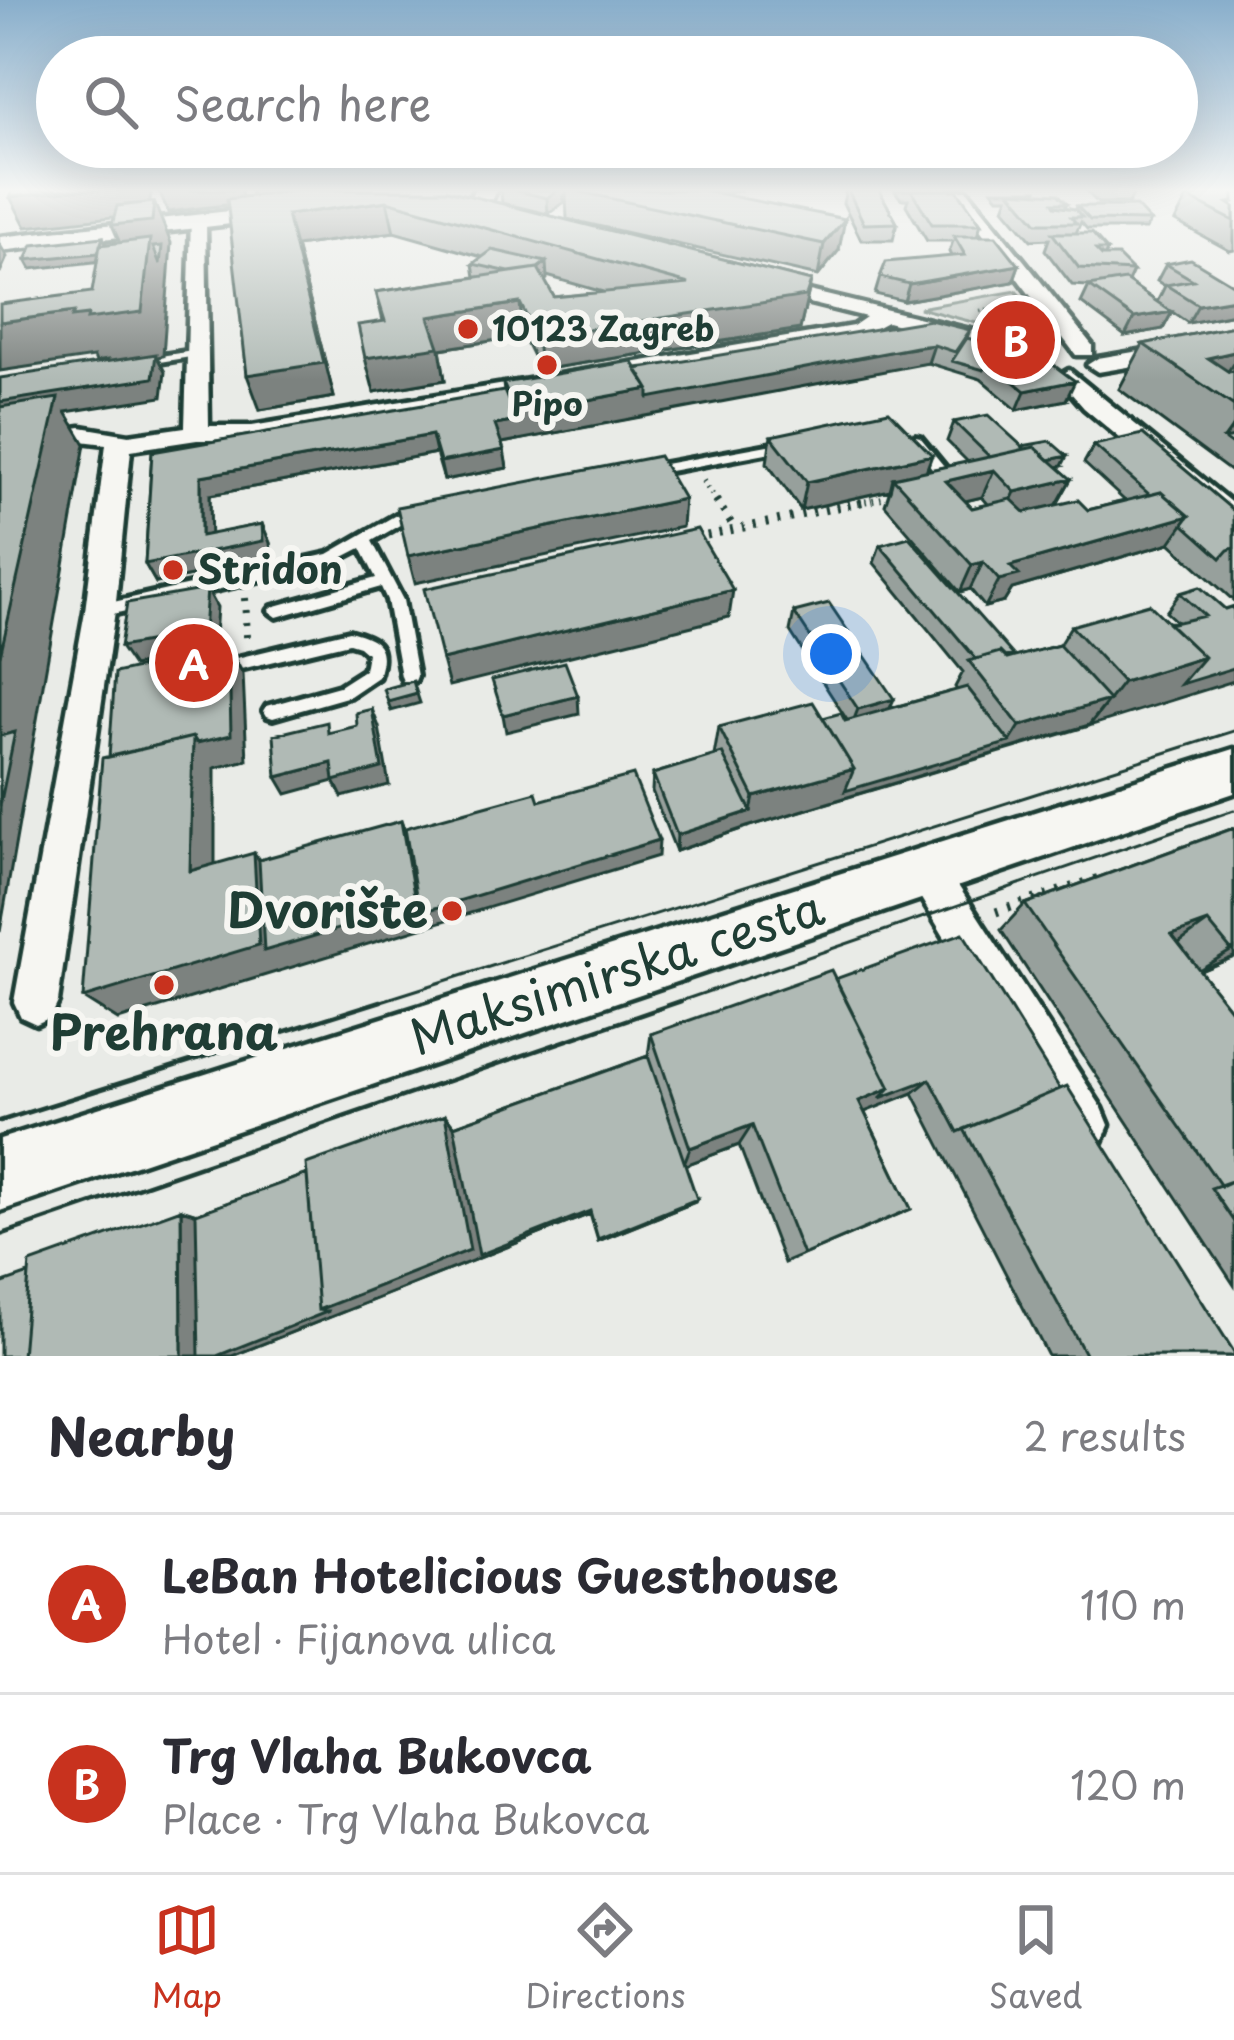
<!DOCTYPE html>
<meta charset="utf-8">
<style>
:root{--surface:#fff;--page:#f7f7f7;--text:#2b2b33;--muted:#7c7c81;--line:#e1e1e2;--accent:#c8321e}
body{margin:0;font-family:"Playpen Sans",sans-serif;background:var(--page);color:var(--text)}
.you{position:absolute;left:831px;top:654px;width:42px;height:42px;margin:-30px;border:9px solid #fff;border-radius:50%;background:#1a73e8;box-shadow:0 0 0 18px #1a73e833}
.badge{display:grid;place-items:center;width:78px;height:78px;border-radius:50%;background:var(--accent);color:#fff;font-size:39px;font-weight:700}
.pin{position:absolute;translate:-50% -50%;border:6px solid #fff;box-shadow:0 3px 12px #0006}
.list{margin:0;padding:0;list-style:none}
h2{display:flex;justify-content:space-between;align-items:center;height:156px;margin:0;padding:0 48px;font-size:51px}
h2 small{font-size:39px;font-weight:400;color:var(--muted)}
.list li{display:grid;grid-template-columns:78px 1fr auto;gap:36px;align-items:center;box-sizing:border-box;height:180px;padding:0 48px;border-top:3px solid var(--line)}
.list b{display:block;font-size:45px;white-space:nowrap}
.list p{margin:0;font-size:39px;white-space:nowrap;color:var(--muted)}
.list em{font-size:39px;font-style:normal;color:var(--muted)}
.icon{flex:none;width:66px;height:66px;fill:none;stroke:currentColor;stroke-width:2;stroke-linecap:round;stroke-linejoin:round}
.map{position:relative;flex:none;width:1234px;height:1356px;overflow:hidden}
.search{position:absolute;background:var(--surface);box-shadow:0 12px 48px #0002;left:36px;right:36px;top:36px;height:132px;display:flex;align-items:center;gap:30px;box-sizing:border-box;padding:0 42px;border-radius:66px;color:var(--muted);font-size:45px}
.sheet{height:516px;background:var(--surface)}
nav{display:flex;justify-content:space-around;align-items:center;box-sizing:border-box;height:168px;border-top:3px solid var(--line);background:var(--surface);font-size:33px;color:var(--muted)}
nav a{display:grid;justify-items:center;gap:6px}
nav .on{color:var(--accent)}
.map>svg:first-child{display:block}
</style>
<div class="map">
<svg width="1234" height="1356" viewBox="0 0 1234 1356">
<rect width="100%" height="100%" fill="#e9ebe7"/>
<filter id="ink" filterUnits="userSpaceOnUse"><feTurbulence type="fractalNoise" baseFrequency=".00833" numOctaves="2"/><feDisplacementMap in="SourceGraphic" scale="24" xChannelSelector="R" yChannelSelector="G"/><feConvolveMatrix kernelMatrix="1 2 1 2 8 2 1 2 1" color-interpolation-filters="sRGB"/></filter>
<g filter="url(#ink)">
<path fill="#c7cec9" stroke="#73867e" stroke-width="3" d="M1016,291L1034,312L1036,328L1003,330L919,308Z"/>
<g fill="none" stroke-linecap="round" stroke-linejoin="round">
<defs>
<path id="service" d="M199,350L205,353L203,355L141,365L135,362L141,359Z
M916,436L920,437L953,477L945,488L940,489L933,485L939,477L910,440Z
M789,441L793,442V448L643,476L636,472L643,468Z
M418,510L423,512V518L405,522L372,541L403,600L417,676L415,681H403L401,676L387,600L381,587L277,617L269,611L272,607L376,578L361,548L332,563L100,617L92,611L100,605L328,554L396,515Z
M349,631C379,639 388,646 378,677L350,696L273,718L267,716L264,711L267,706L339,686L364,670L367,653L359,646L349,643L220,674L214,672L212,668L214,664L220,662Z"/>
<path id="minor" d="M950,190H967L1092,345V355H1076Z
M191,219L206,223L209,426H252L853,326L866,317L761,291L758,287L768,281L1037,346L1040,351L1029,358L887,322L859,337L252,440H197L131,450L115,611L58,1002L51,1017L36,1024L21,1017L14,1002L85,611L106,444L81,441L0,455V439L81,427L129,435L185,427Z
M1234,335V349L1098,372L1087,365L1098,358Z
M1069,370L1234,505V528L1224,525L1084,408L1057,377Z
M927,854L941,859L1102,1108L1109,1125L1102,1142L1085,1149L1068,1142L913,885L907,872L913,859Z"/>
<path id="tertiary" d="M474,190H496L489,206L501,220L498,225H482L466,207Z
M283,205L294,212L291,217L0,251V237Z"/>
<path id="secondary" d="M1234,749V793L0,1211V1139Z"/>
</defs>
<use href="#service" stroke="#1f3d34" stroke-width="10"/>
<use href="#minor" stroke="#1f3d34" stroke-width="9"/>
<use href="#tertiary" stroke="#1f3d34" stroke-width="9"/>
<use href="#secondary" stroke="#1f3d34" stroke-width="9"/>
<path stroke="#1f3d34" stroke-width="4.5" stroke-dasharray="1.5 4.5" stroke-linecap="butt" d="M980,311L1018,305"/>
<path stroke="#1f3d34" stroke-width="6" stroke-dasharray="1.5 6" stroke-linecap="butt" d="M703,481L718,503
M858,503L897,495"/>
<path stroke="#1f3d34" stroke-width="8" stroke-dasharray="3 9" stroke-linecap="butt" d="M716,500L735,529
M695,538L872,500
M245,598L247,637"/>
<path stroke="#1f3d34" stroke-width="9" stroke-dasharray="3 10" stroke-linecap="butt" d="M996,912L1102,877"/>
<use href="#service" fill="#f6f6f2" fill-rule="evenodd"/>
<use href="#minor" fill="#f6f6f2" fill-rule="evenodd"/>
<use href="#tertiary" fill="#f6f6f2" fill-rule="evenodd"/>
<use href="#secondary" fill="#f6f6f2" fill-rule="evenodd"/>
<path stroke="#1f3d34" stroke-width="3" d="M372,1004L1234,731
M672,1004L1234,810"/>
<path stroke="#1f3d34" stroke-width="4.5" d="M0,1121L381,1001
M0,1235L681,1001"/>
</g>
<path fill="#97a09c" stroke="#1f3d34" stroke-width="3" fill-rule="evenodd" d="M159,190H241L242,197L447,190L811,281L800,329L540,370L523,336L440,349L445,380L374,392L383,321L376,292L475,277L473,264L482,257L394,232L296,246L334,397L260,410L228,205L168,212ZM547,276L603,292L554,297L545,281Z
M501,190H741L723,194L839,250L818,276L567,219L566,195L563,196L564,202L548,214L502,203Z
M846,190H879L897,223L893,240H861L843,203Z
M894,190H957L981,224L977,236L1019,265L1013,282L904,301L875,294L880,277L951,256L949,252L953,241H927L906,205L908,199H901Z
M992,190H1037L1036,193L1067,203L1065,207L1076,210L1077,206L1150,221L1146,229H1087L1081,222L1076,233L1107,250L1105,256L1133,271L1128,282L1157,302L1165,286L1157,281L1166,264L1234,285V314L1188,323L1172,312L1163,329L1125,336L1081,303L1089,286L1072,285L1045,250L1049,239L1031,240L1004,208L1008,197H998Z
M1085,190H1135L1129,203H1098Z
M1175,190H1226L1228,203L1234,207V250L1230,251L1175,221L1187,198Z
M1234,326V474L1119,389L1143,344Z
M970,330L967,338L1066,400L1017,410L981,379L928,363L911,365L502,443L507,468L444,480L436,453L210,495V535L262,524L270,543L272,560L156,583L145,564L152,452L504,392L503,383Z
M954,422L1022,447L1062,466L1057,467L1071,479L1057,504L1088,510L1125,501L1084,463L1094,445L1234,511V601L1170,543L1012,589L1004,602L985,607L970,589L960,592L885,505L890,490L801,510L767,463L771,436L926,471L968,462L947,441ZM982,497L988,504L972,508L965,501Z
M880,545L1011,658L1059,645L1071,626L1177,622L1166,612L1180,593L1225,609L1089,726L747,827L676,851L652,791L653,774L714,756L719,727L823,718L847,720L790,631L794,612L890,708L957,690L955,687L963,672L874,563Z
M1234,828V957L1200,971L1234,1014V1285L1001,930L1025,904Z
M835,979L1060,1089L1234,1356H1048L913,1093L864,1111L911,1209L784,1263L739,1145L685,1165L695,1202L598,1241L590,1214L232,1356L29,1274L181,1209L196,1214L307,1174L445,1115L454,1126L648,1056L651,1034Z"/>
<path fill="#7b827f" stroke="#1f3d34" stroke-width="3" d="M61,190H149L151,194L148,213L26,227L10,197Z
M159,190H241L242,203L168,212Z
M250,190H317L253,199Z
M553,190H566V195L563,196L564,202L548,214L547,198Z
M715,190H741L715,196Z
M387,201L394,232L296,246L334,397L260,410L247,375L287,215Z
M154,202L171,243L163,356L157,357L165,372L162,397L66,412L85,444L0,932V402L110,364L108,360L96,362L94,357L0,371V322L74,312L131,268L112,225Z
M845,219L839,250L818,276L824,244Z
M103,237L107,245L102,261L31,269L26,260Z
M0,245L7,257L0,273Z
M546,262L547,279L529,294L528,277Z
M1019,265L1013,282L904,301L909,284Z
M811,281L800,329L540,370L537,337Z
M1234,299V314L1188,323L1198,305Z
M520,303L523,336L440,349L445,380L374,392L365,358L429,317Z
M1172,312L1163,329L1125,336L1134,318Z
M934,345L928,363L497,444L495,425L517,421L516,413L649,389Z
M1234,352V362L1215,392L1208,358Z
M1075,381L1066,400L1017,410L1025,391Z
M1234,425V446L1224,439Z
M432,435L436,453L210,495L211,552L262,524L270,543L272,560L156,583L145,564L201,536V476Z
M504,450L507,468L444,480L440,462Z
M932,455L922,482L893,478L890,490L801,510L807,482Z
M1067,456L1062,466L1034,471L1038,462Z
M994,470L982,497L936,508L946,481Z
M1071,479L1056,506L1003,519L1015,492Z
M684,499L682,527L415,583L408,556Z
M1189,516L1170,543L1012,589L1004,602L985,607L999,580L1010,566Z
M983,562L970,589L960,592L972,565Z
M207,589L217,607L214,650L133,666L120,647Z
M733,590L729,617L449,686L442,660Z
M229,648L243,674L247,760L215,768V898L190,871L193,737Z
M1204,657L1234,668V681L1089,726L1123,682Z
M417,694L420,703L391,711L388,702Z
M578,696L579,714L506,732L503,715Z
M894,699L886,717L851,727L858,709Z
M1109,700L1089,725L747,827L676,851L677,835L751,811L754,797L854,769L1010,742L1020,726Z
M372,709L379,727L389,785L342,797L334,781L287,794L277,777L332,763Z
M401,821L411,844L659,840L658,856L118,1020L83,998L254,853L275,881Z
M1208,922L1172,948V935Z
M1234,949V957L1192,974Z
M930,1079L913,1093L837,1123L859,1101L890,1088Z
M445,1115L457,1130L590,1211V1214L232,1356H182L181,1209L214,1219L318,1310Z
M752,1125L739,1145L683,1166L690,1148Z
M697,1199L695,1202L598,1241V1239Z"/>
<path fill="#b0bab5" stroke="#1f3d34" stroke-width="3" d="M13,190H74L10,197Z
M300,190H447L811,281L806,296L537,337L520,303L429,317L439,347L365,358L358,325L385,321L376,292L538,268L554,297L689,284L387,201L287,215L324,363L247,375L227,199Z
M512,190H558L547,198Z
M571,190H702L845,219L824,244Z
M848,190H879L897,223L864,224Z
M911,190H957L981,224H932Z
M1234,190V202L1228,203L1234,207V221L1187,197Z
M1010,191L1058,194L1067,203H1053L1055,206L1075,209L1082,217H1071L1076,223H1037Z
M154,202L152,221L112,225L117,206Z
M1077,206H1136L1150,221L1090,220Z
M1052,233H1092L1107,250H1096L1102,256H1118L1133,271L1079,268Z
M954,236H996L1019,265L909,284L880,277L886,262L965,255Z
M103,237L98,253L26,260L33,245Z
M150,239L142,312L87,319L88,315L72,317L74,312L0,322V304L92,292L100,245Z
M162,246L160,264L153,247Z
M492,250L546,262L538,268L509,272L473,264Z
M1191,259L1234,285V299L1198,305L1166,285L1193,280L1166,264Z
M1125,280L1172,312L1134,318L1089,286Z
M930,320L970,330L955,352L934,345L916,347L649,398V389L636,369Z
M1234,326V352L1208,358L1229,372L1234,371V406L1143,344Z
M967,338L997,346L984,370L952,361Z
M1002,338L1028,346L1075,381L1025,391L988,361Z
M156,354L153,378L0,402V378Z
M632,361L649,389L516,413L503,383Z
M504,391L517,421L495,425L504,450L440,462L432,435L201,476V536L262,524L263,541L145,564L152,452Z
M58,398L0,656V407Z
M889,411L932,455L807,482L771,436Z
M988,415L1025,449L990,457L954,422Z
M1143,434L1234,511V548L1228,550L1221,558L1183,524L1189,516L1161,492L1150,495L1094,445Z
M1234,437V446L1224,439Z
M1050,441L1067,456L1049,460L1035,447L1025,449L1022,446Z
M1035,447L1071,479L1015,492L994,470L946,481L972,508L1011,499L1025,512L1078,500L1088,510L1161,492L1189,516L1010,566L1019,575L999,580L983,562L972,565L893,478Z
M659,456L684,499L408,556L397,507Z
M697,529L733,590L442,660L424,589Z
M909,537L1013,655L1005,657L1000,652L976,659L880,545Z
M1200,587L1225,609L1234,606V668L1181,684L1204,657L1169,624L1205,616L1180,593Z
M207,589L204,632L120,647L127,603Z
M829,603L894,699L858,709L794,612Z
M1149,604L1204,657L1123,682L1071,626Z
M1059,645L1109,700L1020,726L969,661L1000,652L1007,659Z
M229,648L231,735L197,743L193,737L109,757L115,673Z
M565,662L578,696L503,715L492,680Z
M413,681L417,694L388,702L384,689Z
M967,687L1010,742L845,791L854,769L823,718L841,713L845,721Z
M813,702L854,769L754,797L719,727Z
M372,709L382,768L334,781L332,763L277,777L274,735L327,722L328,733L357,726L356,713Z
M15,732L0,806V736Z
M193,737L190,871L254,853L259,945L83,998L102,758Z
M722,753L751,811L677,835L653,774Z
M633,775L659,840L419,913L405,828L536,792L539,801Z
M401,821L416,906L264,951L259,860Z
M1234,828V949L1231,950L1208,922L1172,935L1234,1014V1180L1221,1186L1025,904Z
M963,933L1060,1089L958,1132L930,1079L880,1098L890,1088L835,979Z
M831,970L890,1088L859,1101L911,1209L803,1255L752,1125L690,1148L651,1034Z
M648,1056L697,1199L598,1239L590,1211L479,1255L454,1126Z
M1067,1086L1234,1352V1356H1086L964,1129Z
M445,1115L470,1250L318,1310L306,1164Z
M307,1174L318,1310L329,1311L217,1356H199L196,1214Z
M1234,1180V1222L1211,1188Z
M181,1209L182,1356H22L30,1263Z
M29,1274L22,1356H0V1284Z"/>
</g>
<linearGradient id="sky" x2="0" y2="1"><stop stop-color="#88aecb"/><stop offset="0.5" stop-color="#f5f6f4"/><stop offset="1" stop-color="#f5f6f4" stop-opacity="0"/></linearGradient>
<rect width="1234" height="380" fill="url(#sky)"/>
<g fill="#c8321e" stroke="#f6f6f2" stroke-width="4.5">
<circle cx="468" cy="329" r="12"/>
<circle cx="547" cy="365" r="12"/>
<circle cx="173" cy="570" r="12"/>
<circle cx="452" cy="911" r="12"/>
<circle cx="164" cy="985" r="12"/>
</g>
<g text-anchor="middle" stroke-width="12" stroke-linejoin="round" paint-order="stroke">
<g font-size="33" font-weight="bold" fill="#1f3d34" stroke="#f6f6f2" text-anchor="start">
<text x="492" y="341">10123 Zagreb</text>
<text x="547" y="416" text-anchor="middle">Pipo</text>
</g>
<g font-size="39" font-weight="bold" fill="#1f3d34" stroke="#f6f6f2" text-anchor="start">
<text x="197" y="584">Stridon</text>
</g>
<g font-size="48" font-weight="bold" fill="#1f3d34" stroke="#f6f6f2" text-anchor="end">
<text x="428" y="928">Dvorište</text>
<text x="164" y="1050" text-anchor="middle">Prehrana</text>
</g>
<g font-size="48" fill="#1f3d34" stroke="#f6f6f2">
<text transform="translate(617 973) rotate(-18)" y="17">Maksimirska cesta</text>
</g>
</g>
</svg>
<div class="you"></div>
<div class="pin badge" style="left:194px;top:663px">A</div>
<div class="pin badge" style="left:1016px;top:340px">B</div>
<div class="search"><svg class="icon" aria-label="search" viewBox="0 0 24 24"><circle cx="10" cy="10" r="6"/><path d="M15 15l6 6"/></svg>Search here</div>
</div>
<section class="sheet">
<h2>Nearby<small>2 results</small></h2>
<ul class="list">
<li><span class="badge">A</span><div><b>LeBan Hotelicious Guesthouse</b><p>Hotel · Fijanova ulica</p></div><em>110 m</em></li>
<li><span class="badge">B</span><div><b>Trg Vlaha Bukovca</b><p>Place · Trg Vlaha Bukovca</p></div><em>120 m</em></li>
</ul>
</section>
<nav>
<a class="on"><svg class="icon" aria-label="map" viewBox="0 0 24 24"><path d="M3 6l6-2 6 2 6-2v14l-6 2-6-2-6 2zM9 4v14M15 6v14"/></svg>Map</a>
<a><svg class="icon" aria-label="directions" viewBox="0 0 24 24"><path d="M12 3l9 9-9 9-9-9zM9 14v-3h6M13 9l2 2-2 2"/></svg>Directions</a>
<a><svg class="icon" aria-label="saved" viewBox="0 0 24 24"><path d="M7 4h10v16l-5-4-5 4z"/></svg>Saved</a>
</nav>
